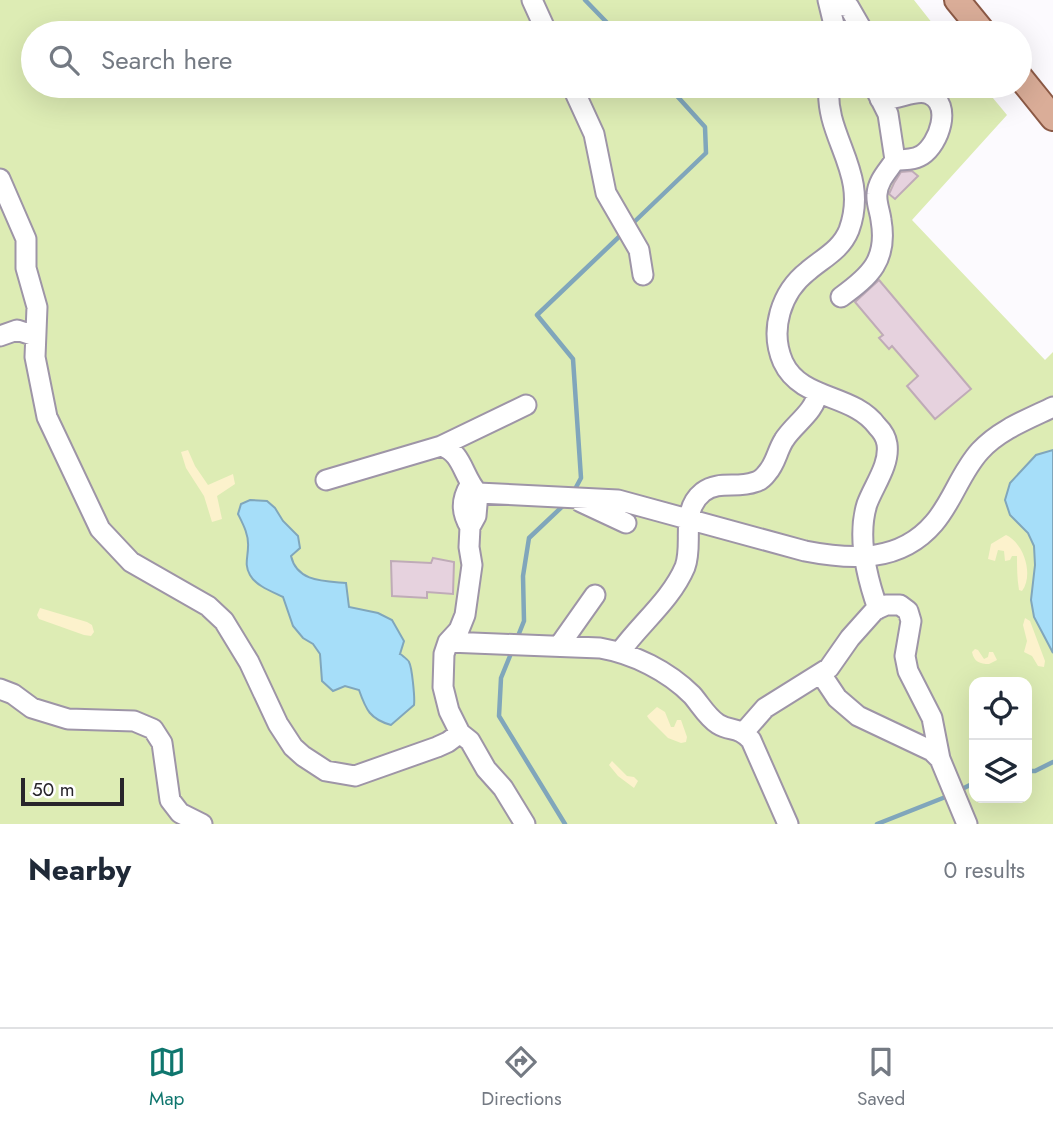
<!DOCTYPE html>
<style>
:root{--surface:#fff;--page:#f2f2f3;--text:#1f2937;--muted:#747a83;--line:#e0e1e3;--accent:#0f766e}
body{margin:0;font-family:Jost,sans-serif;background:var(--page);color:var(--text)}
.controls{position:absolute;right:21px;bottom:21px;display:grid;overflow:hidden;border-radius:14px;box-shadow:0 7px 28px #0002}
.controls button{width:63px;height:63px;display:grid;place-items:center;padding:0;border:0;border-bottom:2px solid var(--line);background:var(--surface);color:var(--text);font:35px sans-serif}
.scale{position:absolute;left:21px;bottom:18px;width:103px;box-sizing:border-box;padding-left:7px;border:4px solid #28252b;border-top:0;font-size:19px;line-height:24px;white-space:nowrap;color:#28252b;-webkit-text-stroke:5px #fff;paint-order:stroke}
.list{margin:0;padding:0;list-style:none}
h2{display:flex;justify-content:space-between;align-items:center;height:91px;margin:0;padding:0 28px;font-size:30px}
h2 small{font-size:23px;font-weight:400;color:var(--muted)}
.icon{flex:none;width:38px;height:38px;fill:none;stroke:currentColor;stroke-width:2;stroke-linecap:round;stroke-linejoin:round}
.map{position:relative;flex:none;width:1053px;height:824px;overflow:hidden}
.search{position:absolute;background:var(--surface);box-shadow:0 7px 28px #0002;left:21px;right:21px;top:21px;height:77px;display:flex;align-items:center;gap:18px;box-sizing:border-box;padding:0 24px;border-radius:38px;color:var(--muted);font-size:26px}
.sheet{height:203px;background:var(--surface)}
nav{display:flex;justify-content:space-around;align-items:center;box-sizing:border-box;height:98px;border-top:2px solid var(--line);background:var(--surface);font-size:19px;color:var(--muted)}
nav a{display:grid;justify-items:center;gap:4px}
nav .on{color:var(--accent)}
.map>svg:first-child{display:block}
</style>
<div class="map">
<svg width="1053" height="824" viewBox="0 0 1053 824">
<rect width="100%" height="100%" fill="#fcfafe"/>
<path fill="#ddecb4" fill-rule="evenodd" d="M0,0H914L940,33H33V86H983L1007,115L912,220L1045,360L1053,352V824H0ZM974,682H1027V798H974Z"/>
<path fill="#fcf2cc" d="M188,450L195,466L208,485L233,474L235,484L217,496L222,519L212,522L204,496L186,468L181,452Z
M1006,535C1024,543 1034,575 1022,591L1019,590C1017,578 1017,568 1017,556H1012L1010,560L1005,561L1004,551L998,550L995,561L988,559L991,544Z
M40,608L87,622L92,625L94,632L91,636L84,635L39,619L37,615Z
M1025,618L1030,621L1045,661L1044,667L1038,666L1032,656L1024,652L1027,641L1023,625Z
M975,649L978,650L984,659L988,657L989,652H993L997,660L989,664C980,664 974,662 972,652Z
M657,707L665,712L671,727H674L677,720H681L687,737L686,742L681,743L668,738L649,719L647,716Z
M612,761L627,776L634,777L638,781L634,788L618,776L609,765Z"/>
<path fill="#a6def9" stroke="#80a6bb" stroke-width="2" d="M1053,450V653L1034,617L1031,600L1035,565L1034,546L1028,533L1010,515L1005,500L1010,483L1036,455Z
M250,500L267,501L275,508L283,521L298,536L300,548L291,556C297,582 324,581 346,583L349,607L378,613L392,620L404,641L400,654C401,654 409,661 409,662C412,667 415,698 414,705L391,725C370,719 366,710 359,690L345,686L333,691L322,681L320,654L313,644L303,638L293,626L283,597C273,592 256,586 250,575C244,565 248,557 248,547C249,535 243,524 238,514L241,504Z"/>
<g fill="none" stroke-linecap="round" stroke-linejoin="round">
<path stroke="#80a6bb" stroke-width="4.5" d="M585,0L617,33
M632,224L706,153L705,127L668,86
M574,491L581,478L573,359L537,315L623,233
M516,641L524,621L523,576L529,538L566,503
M512,651L501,678L499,716L565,824
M1027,771H1035L1053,762
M960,790L974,783
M877,824L948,796"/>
</g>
<path fill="#e6d2de" stroke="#bfabb7" stroke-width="2" d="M912,171L918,176L895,199L889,194L894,183L901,172Z
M879,280L971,389L935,419L907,386L918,376L892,346L889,349L879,338L883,335L855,302Z
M433,558L454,562L453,594L427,592V598L392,596L391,561L431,563Z"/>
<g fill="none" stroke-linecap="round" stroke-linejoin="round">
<defs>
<path id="minor" d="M532,0L547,33
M828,0L836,33
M829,2L849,7L864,33
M572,86L594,134L606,193L639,250L643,275
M829,86C824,138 870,172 849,230C841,250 823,258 808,271C781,292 769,330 783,362C801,401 853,393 877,426C882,431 886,437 887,444C890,465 874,485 867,504C857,536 867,578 878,609
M880,99C898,101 915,88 929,94C953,104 939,144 922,155C914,160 904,160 895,160
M0,179L26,239V268L37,307L35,357L47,417L100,529L131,562L208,606L224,621L249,662L278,724L293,747L303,756L326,771L355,776L437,747L448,742L460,733
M841,297C870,276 888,260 881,220C880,211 876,203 877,194C878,180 888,171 895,160L888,114L874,86
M0,336L17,330L35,336
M441,446L526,405
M326,480L441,446C463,452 463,478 478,493L618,500L805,551C851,560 900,563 934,523C953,501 960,473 980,451C999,430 1028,419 1053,407
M478,493L476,516L470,527L469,547L472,565L465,615L459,630L448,642L444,654L443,687L449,711L460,733L470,741L486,769L503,788L525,824
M581,502L626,523
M470,527C461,512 461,500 470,485
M448,642L600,648C634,654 668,671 692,695C700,704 707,717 718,724C731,732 738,726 751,740L788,824
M559,646L595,595
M620,652C640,624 671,600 685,567C694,543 679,511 703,492C719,480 737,489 755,482C760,481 764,477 767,473C776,463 777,451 784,440C793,425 816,411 817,393
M821,674L837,698L858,716L932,751L940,759
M0,689L13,694L32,708L68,719L134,721L153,729L162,743L170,800L180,813L202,824
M744,732L765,708L829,668L850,638L875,610L886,605H900L908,611L911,621L905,656L908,671L932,718L940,759L967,824"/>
<path id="major" d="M957,0L984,33
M1020,77L1053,118"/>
</defs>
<use href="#minor" stroke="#9e95a7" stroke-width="23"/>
<use href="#major" stroke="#8c5a46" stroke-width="28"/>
<use href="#minor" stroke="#fff" stroke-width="19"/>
<use href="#major" stroke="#daad98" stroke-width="24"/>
</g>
</svg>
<div class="controls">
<button><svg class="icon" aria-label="locate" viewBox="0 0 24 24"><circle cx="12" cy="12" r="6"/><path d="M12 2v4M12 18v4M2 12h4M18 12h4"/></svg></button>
<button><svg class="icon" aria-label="layers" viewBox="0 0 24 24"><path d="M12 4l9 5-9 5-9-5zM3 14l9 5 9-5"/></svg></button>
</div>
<div class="scale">50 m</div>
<div class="search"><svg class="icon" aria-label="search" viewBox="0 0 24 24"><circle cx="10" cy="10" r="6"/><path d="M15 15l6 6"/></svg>Search here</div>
</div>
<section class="sheet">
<h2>Nearby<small>0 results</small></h2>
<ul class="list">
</ul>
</section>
<nav>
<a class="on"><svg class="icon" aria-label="map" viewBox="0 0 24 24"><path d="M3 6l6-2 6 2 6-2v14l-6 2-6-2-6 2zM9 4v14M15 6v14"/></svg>Map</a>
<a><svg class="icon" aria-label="directions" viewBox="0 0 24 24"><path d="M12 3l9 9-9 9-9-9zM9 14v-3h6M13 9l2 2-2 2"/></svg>Directions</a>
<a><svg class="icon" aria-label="saved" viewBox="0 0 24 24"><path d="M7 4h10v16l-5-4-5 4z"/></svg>Saved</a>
</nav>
